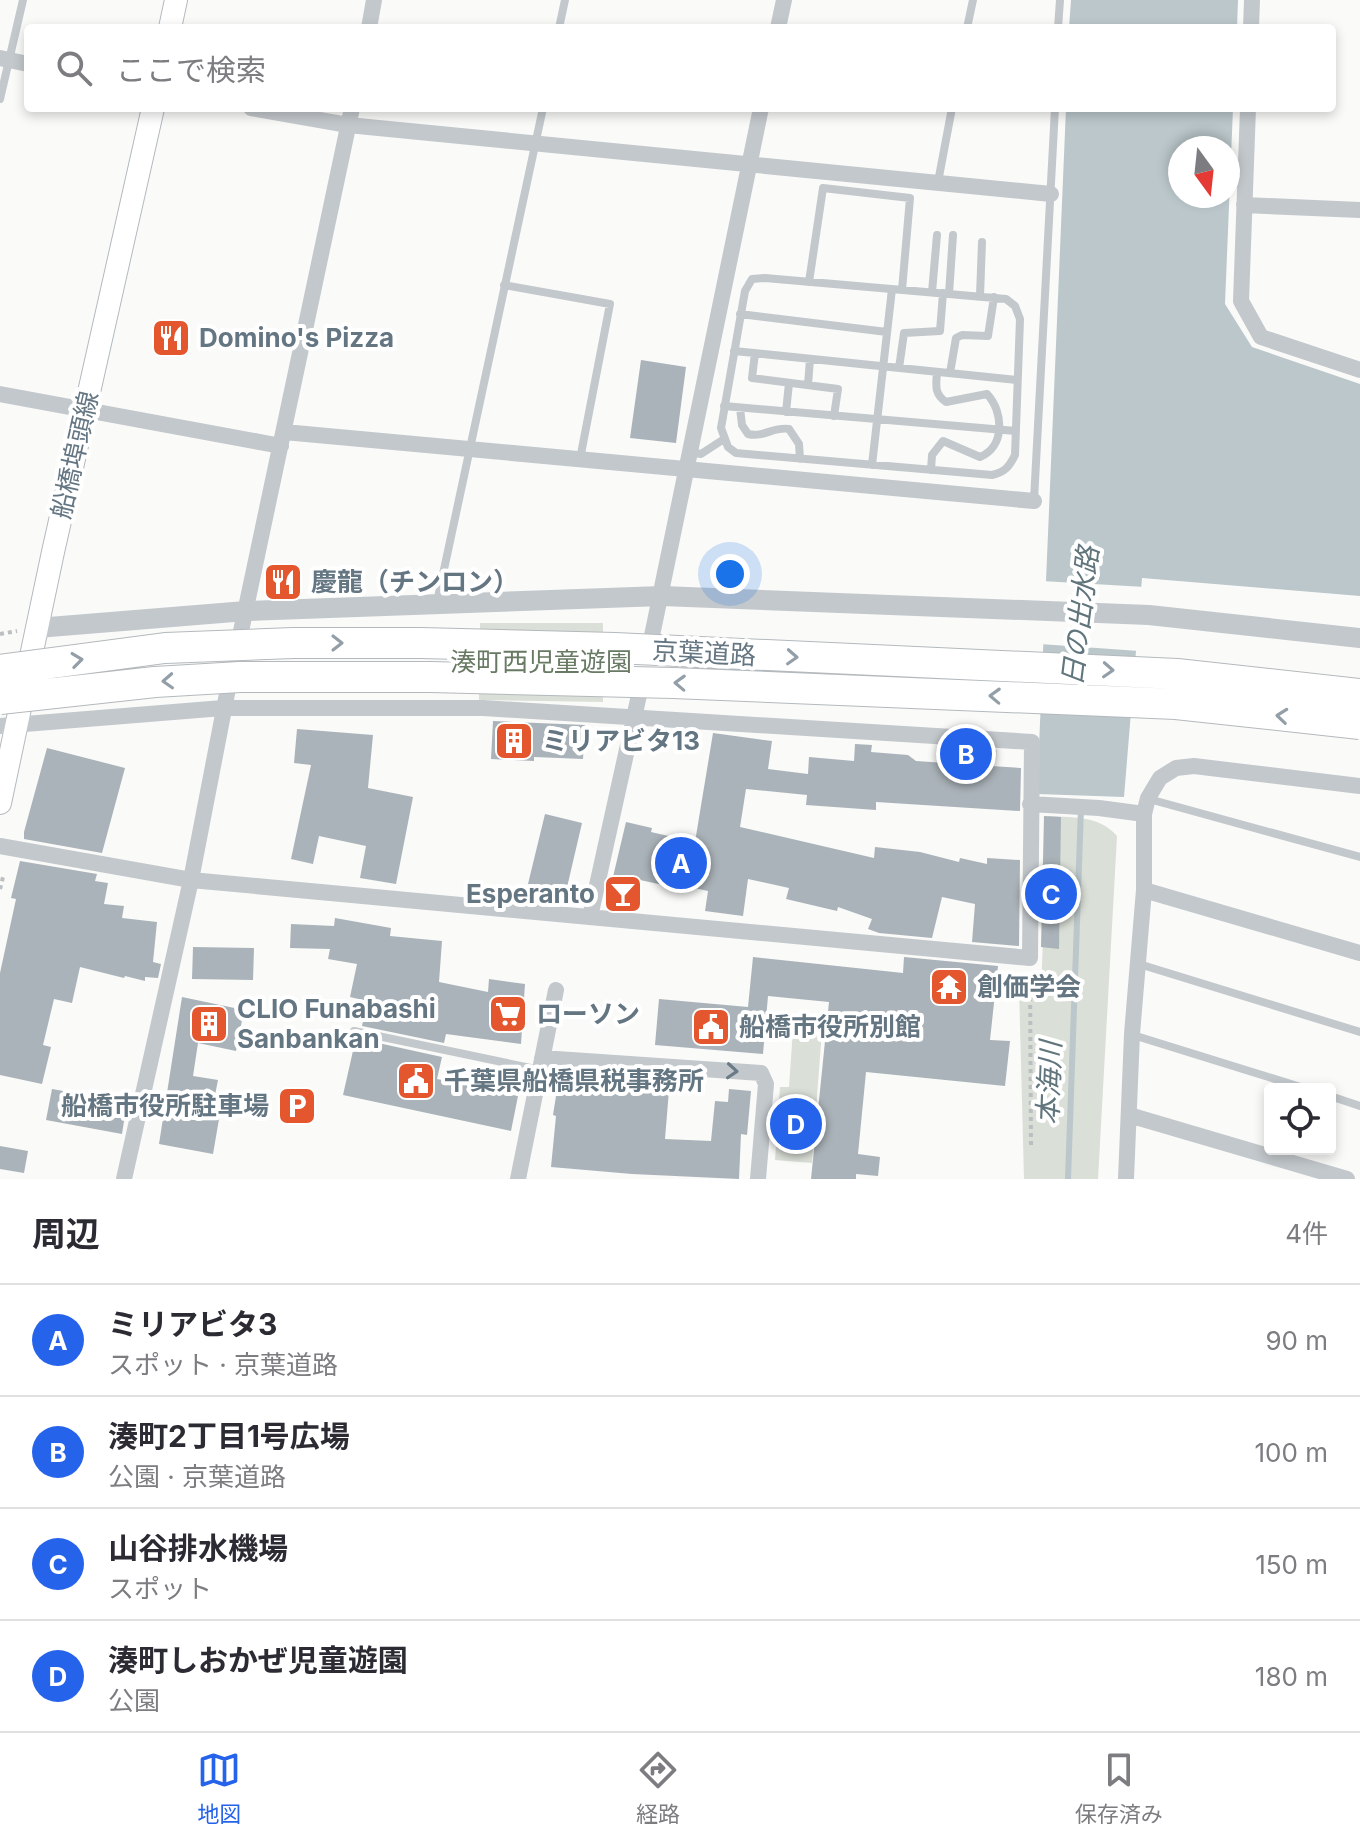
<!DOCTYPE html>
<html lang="ja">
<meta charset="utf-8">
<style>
:root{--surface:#fff;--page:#f2f2f3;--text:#2b2b33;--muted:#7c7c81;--line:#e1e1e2;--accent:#2563eb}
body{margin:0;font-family:Inter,"Noto Sans JP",sans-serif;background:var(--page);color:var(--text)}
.controls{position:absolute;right:24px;bottom:24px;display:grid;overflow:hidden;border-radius:8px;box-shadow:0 4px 12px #0003}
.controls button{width:72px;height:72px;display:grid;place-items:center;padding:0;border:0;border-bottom:2px solid var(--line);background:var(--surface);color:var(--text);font:40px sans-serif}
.compass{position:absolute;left:1168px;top:136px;width:72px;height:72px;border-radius:50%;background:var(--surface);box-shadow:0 4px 12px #0003;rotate:165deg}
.you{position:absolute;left:730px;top:574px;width:28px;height:28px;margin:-20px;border:6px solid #fff;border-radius:50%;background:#1a73e8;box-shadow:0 0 0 12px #1a73e833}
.badge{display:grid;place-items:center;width:52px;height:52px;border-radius:50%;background:var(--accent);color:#fff;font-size:26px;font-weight:700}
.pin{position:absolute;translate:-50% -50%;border:4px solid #fff;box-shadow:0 2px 8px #0006}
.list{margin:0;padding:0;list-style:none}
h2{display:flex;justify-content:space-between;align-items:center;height:104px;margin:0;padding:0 32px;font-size:34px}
h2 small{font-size:26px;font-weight:400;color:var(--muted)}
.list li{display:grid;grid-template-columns:52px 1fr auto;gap:24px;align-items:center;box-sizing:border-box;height:112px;padding:0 32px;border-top:2px solid var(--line)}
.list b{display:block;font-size:30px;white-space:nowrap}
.list p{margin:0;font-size:26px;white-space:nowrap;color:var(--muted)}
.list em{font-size:26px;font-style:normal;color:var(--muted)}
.icon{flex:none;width:44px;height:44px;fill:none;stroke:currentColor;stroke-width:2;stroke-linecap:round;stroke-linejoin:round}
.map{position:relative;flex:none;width:1360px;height:1179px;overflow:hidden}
.search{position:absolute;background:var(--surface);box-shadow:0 4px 12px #0003;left:24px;right:24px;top:24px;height:88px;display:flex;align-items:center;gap:20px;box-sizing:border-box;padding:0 28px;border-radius:8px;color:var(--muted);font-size:30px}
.sheet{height:552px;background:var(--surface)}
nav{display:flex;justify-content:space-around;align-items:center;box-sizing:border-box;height:112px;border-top:2px solid var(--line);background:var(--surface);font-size:22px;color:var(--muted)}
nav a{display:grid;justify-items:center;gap:4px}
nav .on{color:var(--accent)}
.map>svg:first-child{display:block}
</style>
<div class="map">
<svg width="1360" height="1179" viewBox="0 0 1360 1179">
<rect width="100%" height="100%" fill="#fafaf8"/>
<path fill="#dadfd7" d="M480,623H603V702L479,700Z
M936,747L997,750L996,760L936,758Z
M1048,816C1075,818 1098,815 1117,836L1098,1179H1024L1019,986L1041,989Z
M794,1015L823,1017L812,1163L775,1160L780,1087H789Z"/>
<path fill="#bbc7cb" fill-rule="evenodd" d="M1071,0H1238L1237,28H1069Z
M1066,108H1233L1225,304L1252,347L1360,384V596L1142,578L1124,797L1037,794ZM1180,148H1228V196H1180Z"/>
<path fill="#fafaf8" d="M1042,581L1145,587L1139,651L1040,644Z"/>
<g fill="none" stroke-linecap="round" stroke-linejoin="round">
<path stroke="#bbc7cb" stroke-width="6" d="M1068,1179L1081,808"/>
</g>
<path fill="#aab3b9" d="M641,360L686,367L676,443L630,438Z
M493,721L585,725L583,759L534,757V761L491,759Z
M297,729L373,735L368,788L413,797L396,884L360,878L366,846L319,836L313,864L291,859L311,765L294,763Z
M713,733L772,741L768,769L808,774L809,757L854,761L855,744L872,745L871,752L908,755L916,761L1021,768L1020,811L876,802V810L806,805L807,795L746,789L740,827L874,858L875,847L920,852L959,862L960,858L987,864V858L1020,860L1019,946L972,942L975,904L942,897L932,938L879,933L868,929L872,919L838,907L837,911L786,899L789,888L748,879L743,916L705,911L708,891L663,881V885L640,880L633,908L607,902L626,822L652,828L651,832L695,842Z
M47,748L125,768L102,853L24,839V832Z
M545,814L582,823L565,896L527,888Z
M1044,816L1061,817L1059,949L1041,947Z
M20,861L97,874L95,881L108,883L104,904L124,906L122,918L157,922L153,962L161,964L158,978L145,977V981L125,976L124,978L80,967L72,1003L54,999L43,1045L51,1047L42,1084L0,1075V973L16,899L11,898Z
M335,918L391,928L390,936L442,941L439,982L488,992L489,979L525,984L521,1044L446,1034L444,1043L362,1026L367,1001L350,997L357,964L328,959L330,949L290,948L291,924L334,926Z
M193,947L254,948L253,980L192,979Z
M753,957L903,973L904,957L998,966L990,1040L1010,1041L1005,1086L866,1072L858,1154L880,1157L878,1176L856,1174V1179H811L829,1002L768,996L763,1054L655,1045L659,999L748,1007Z
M182,997L244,1010L236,1051L198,1043L193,1076L218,1080L215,1095L223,1096L213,1154L159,1144Z
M360,1039L442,1057L437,1079L518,1096L511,1131L343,1095L355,1042L359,1043Z
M560,1071L600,1077L599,1084L669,1090L665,1139L711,1141L715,1101L728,1102L729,1089L751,1091L747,1135L741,1134L739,1179L632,1174L551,1167L556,1116L553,1115Z
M52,1089L127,1102L122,1134L46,1120Z
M0,1146L28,1151L24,1173L0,1169Z"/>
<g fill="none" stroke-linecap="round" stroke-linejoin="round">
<defs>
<path id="secondary" d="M170,28L176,0
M0,803L53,552L153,108"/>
</defs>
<use href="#secondary" stroke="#b3babf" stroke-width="24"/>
<path stroke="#bbbfc2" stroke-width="4" stroke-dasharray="4 4" stroke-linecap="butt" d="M0,634L17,631
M0,889L3,877
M1030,973L1031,1145"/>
<path stroke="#c3c8cc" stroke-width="8" d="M559,28L565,0
M967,28L973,0
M1058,28L1060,0
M0,99L23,0
M938,182L952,108
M765,278L1006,299L1015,306L1020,319L1015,455C1009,467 1005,472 992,475L736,453L728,447L721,428L745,291L752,279Z
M809,282L823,188L910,198L902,290
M504,285L610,304L580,459
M932,292L937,235
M949,294L953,235
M980,296L982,242
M740,314L887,332
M734,351L1017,380
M755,353L752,378L838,389L834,416
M899,368L904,333L940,331L943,293
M950,373L956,338L962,335L988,336L994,297
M808,385L810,359
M724,406L1016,431
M740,408L742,425L748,434C764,438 774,426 789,429L799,444L800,459
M786,412L789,383
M689,452L701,454L724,439
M872,465L892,289
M931,470L932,455L943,441L980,457C1005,447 1004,412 987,394L946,402C934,394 936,385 937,372
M1034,500L1055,108
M437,602L543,108
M1149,799L1360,857
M1139,964L1360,1032
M354,1031L540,1070
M1133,1035L1307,1089
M1330,1096L1360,1106"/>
<path stroke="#c3c8cc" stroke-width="16" d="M369,28L374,0
M778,28L784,0
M1251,28L1252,0
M0,58L28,64
M251,108L348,125L1051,194
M1248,108L1241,301L1261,337L1360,370
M1244,205L1360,210
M0,394L281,446
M284,432L1034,501
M237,650L352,108
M648,655L761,108
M0,726L223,708H483L1032,742L1030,958L191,880L0,846
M1030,804L1099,808L1144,814
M1144,890L1360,953
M590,917L643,677
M542,1058L761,1073L766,1084L758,1179
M1129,1115L1347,1179
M124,1179L191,880L231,673
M518,1179L556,990
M1126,1179L1132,1034L1144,890V814L1148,798L1160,778L1176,768L1194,766L1360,786"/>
<path stroke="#c3c8cc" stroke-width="20" d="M37,628L246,611L662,596L1149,615L1360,638"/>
<use href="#secondary" stroke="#fff" stroke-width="22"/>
<defs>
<path id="motorway-bridge" d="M0,670L165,648L293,643H421L615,648L1177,674L1360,694
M0,699L155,682L240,677H430L673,683L1176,704L1360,724"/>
</defs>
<use href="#motorway-bridge" stroke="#b4b9bd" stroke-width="32" stroke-linecap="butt"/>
<use href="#motorway-bridge" stroke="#fff" stroke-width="30"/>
</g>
<defs><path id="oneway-chevron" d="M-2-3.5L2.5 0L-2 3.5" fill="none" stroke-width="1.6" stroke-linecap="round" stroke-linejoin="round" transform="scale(2)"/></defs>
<g stroke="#939fa8">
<use href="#oneway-chevron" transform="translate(337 643)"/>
<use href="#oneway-chevron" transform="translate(792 657) rotate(3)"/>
<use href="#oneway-chevron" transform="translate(77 660) rotate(-7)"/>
<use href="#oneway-chevron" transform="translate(1108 670) rotate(3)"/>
<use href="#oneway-chevron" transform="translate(168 681) rotate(177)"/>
<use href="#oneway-chevron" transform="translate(680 683) rotate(-178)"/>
<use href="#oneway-chevron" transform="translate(995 696) rotate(-178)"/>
<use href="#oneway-chevron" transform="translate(1282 716) rotate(-174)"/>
</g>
<use stroke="#6a7a87" href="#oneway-chevron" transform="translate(732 1071) rotate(4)"/>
<defs>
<symbol id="restaurant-square" viewBox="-11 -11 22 22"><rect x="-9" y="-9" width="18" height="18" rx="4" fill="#e4572e" stroke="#fff"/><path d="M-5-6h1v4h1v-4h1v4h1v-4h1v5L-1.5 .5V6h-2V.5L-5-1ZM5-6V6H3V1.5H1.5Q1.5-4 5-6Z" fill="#fff"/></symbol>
<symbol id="building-square" viewBox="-11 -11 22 22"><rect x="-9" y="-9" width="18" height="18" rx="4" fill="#e4572e" stroke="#fff"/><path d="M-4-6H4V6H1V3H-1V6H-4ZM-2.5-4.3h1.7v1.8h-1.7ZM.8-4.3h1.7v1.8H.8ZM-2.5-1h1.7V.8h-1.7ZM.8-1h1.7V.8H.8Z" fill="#fff"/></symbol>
<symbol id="bar-square" viewBox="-11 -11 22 22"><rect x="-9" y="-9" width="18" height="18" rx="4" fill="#e4572e" stroke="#fff"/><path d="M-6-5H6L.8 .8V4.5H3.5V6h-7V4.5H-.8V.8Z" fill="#fff"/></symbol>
<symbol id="temple-square" viewBox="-11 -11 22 22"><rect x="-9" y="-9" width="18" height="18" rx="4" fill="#e4572e" stroke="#fff"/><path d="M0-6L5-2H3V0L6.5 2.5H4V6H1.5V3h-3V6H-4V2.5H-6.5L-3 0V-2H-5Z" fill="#fff"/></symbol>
<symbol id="supermarket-square" viewBox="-11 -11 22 22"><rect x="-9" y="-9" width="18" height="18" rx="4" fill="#e4572e" stroke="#fff"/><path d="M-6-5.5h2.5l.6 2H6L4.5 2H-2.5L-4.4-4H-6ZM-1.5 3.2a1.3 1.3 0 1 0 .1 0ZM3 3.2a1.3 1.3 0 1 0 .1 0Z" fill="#fff"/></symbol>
<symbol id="civic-square" viewBox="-11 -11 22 22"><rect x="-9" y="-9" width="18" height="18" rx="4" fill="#e4572e" stroke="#fff"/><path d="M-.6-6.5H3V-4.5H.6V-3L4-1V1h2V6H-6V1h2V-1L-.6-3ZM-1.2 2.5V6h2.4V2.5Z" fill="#fff"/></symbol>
<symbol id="parking-square" viewBox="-11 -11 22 22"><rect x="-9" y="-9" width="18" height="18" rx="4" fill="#e4572e" stroke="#fff"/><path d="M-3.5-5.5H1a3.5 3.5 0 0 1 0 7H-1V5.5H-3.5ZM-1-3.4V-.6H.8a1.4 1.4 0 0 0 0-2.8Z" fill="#fff"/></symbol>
</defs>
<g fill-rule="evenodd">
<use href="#restaurant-square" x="149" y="316" width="44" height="44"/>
<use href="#restaurant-square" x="261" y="560" width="44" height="44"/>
<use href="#building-square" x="492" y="719" width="44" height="44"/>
<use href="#bar-square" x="601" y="872" width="44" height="44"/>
<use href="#temple-square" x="927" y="965" width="44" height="44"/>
<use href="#supermarket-square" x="486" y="992" width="44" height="44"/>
<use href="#building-square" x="187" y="1002" width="44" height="44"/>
<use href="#civic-square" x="689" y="1005" width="44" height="44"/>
<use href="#civic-square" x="394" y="1059" width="44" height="44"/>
<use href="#parking-square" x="275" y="1084" width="44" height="44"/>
</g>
<g text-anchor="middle" stroke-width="8" stroke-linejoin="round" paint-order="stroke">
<g font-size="26" font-weight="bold" fill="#657683" stroke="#fff" text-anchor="start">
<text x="199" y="347">Domino's Pizza</text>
<text x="311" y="591">慶龍（チンロン）</text>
<text x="542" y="750">ミリアビタ13</text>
<text x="595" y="903" text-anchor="end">Esperanto</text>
<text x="977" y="996">創価学会</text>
<text x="237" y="1018">CLIO Funabashi<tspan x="237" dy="30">Sanbankan</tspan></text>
<text x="536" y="1023">ローソン</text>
<text x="739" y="1036">船橋市役所別館</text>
<text x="444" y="1090">千葉県船橋県税事務所</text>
<text x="269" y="1115" text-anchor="end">船橋市役所駐車場</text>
</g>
<g font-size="26" fill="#657683" stroke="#fff">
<text transform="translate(75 455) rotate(-77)" y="9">船橋埠頭線</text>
<text transform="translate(704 653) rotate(3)" y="9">京葉道路</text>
</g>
<g font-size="26" fill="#687a64" stroke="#fff">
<text x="541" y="671">湊町西児童遊園</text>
</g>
<g font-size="28" font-style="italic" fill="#60757c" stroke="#fff">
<text transform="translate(1080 616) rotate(-83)" y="10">日の出水路</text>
<text transform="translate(1049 1083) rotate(-88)" y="10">本海川</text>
</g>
</g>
</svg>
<div class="controls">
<button><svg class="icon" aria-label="locate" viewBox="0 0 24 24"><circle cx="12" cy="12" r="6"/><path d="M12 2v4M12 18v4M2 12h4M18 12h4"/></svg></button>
</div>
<svg class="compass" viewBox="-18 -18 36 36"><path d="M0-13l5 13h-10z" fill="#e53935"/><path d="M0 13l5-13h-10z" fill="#7c7c81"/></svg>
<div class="you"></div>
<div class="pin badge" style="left:681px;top:863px">A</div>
<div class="pin badge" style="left:966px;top:754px">B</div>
<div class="pin badge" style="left:1051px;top:894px">C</div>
<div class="pin badge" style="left:796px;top:1124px">D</div>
<div class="search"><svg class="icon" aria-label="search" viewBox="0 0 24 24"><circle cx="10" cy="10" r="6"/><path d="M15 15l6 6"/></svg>ここで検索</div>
</div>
<section class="sheet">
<h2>周辺<small>4件</small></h2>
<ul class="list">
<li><span class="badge">A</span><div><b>ミリアビタ3</b><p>スポット · 京葉道路</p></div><em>90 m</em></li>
<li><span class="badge">B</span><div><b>湊町2丁目1号広場</b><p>公園 · 京葉道路</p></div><em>100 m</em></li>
<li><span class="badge">C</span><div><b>山谷排水機場</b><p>スポット</p></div><em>150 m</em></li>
<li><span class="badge">D</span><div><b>湊町しおかぜ児童遊園</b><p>公園</p></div><em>180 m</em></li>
</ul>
</section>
<nav>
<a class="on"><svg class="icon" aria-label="map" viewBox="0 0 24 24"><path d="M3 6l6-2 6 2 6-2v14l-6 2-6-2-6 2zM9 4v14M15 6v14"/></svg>地図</a>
<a><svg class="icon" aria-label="directions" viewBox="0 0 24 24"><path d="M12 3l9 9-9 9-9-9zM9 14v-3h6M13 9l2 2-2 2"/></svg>経路</a>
<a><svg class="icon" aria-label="saved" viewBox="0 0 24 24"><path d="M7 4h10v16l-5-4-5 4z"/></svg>保存済み</a>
</nav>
